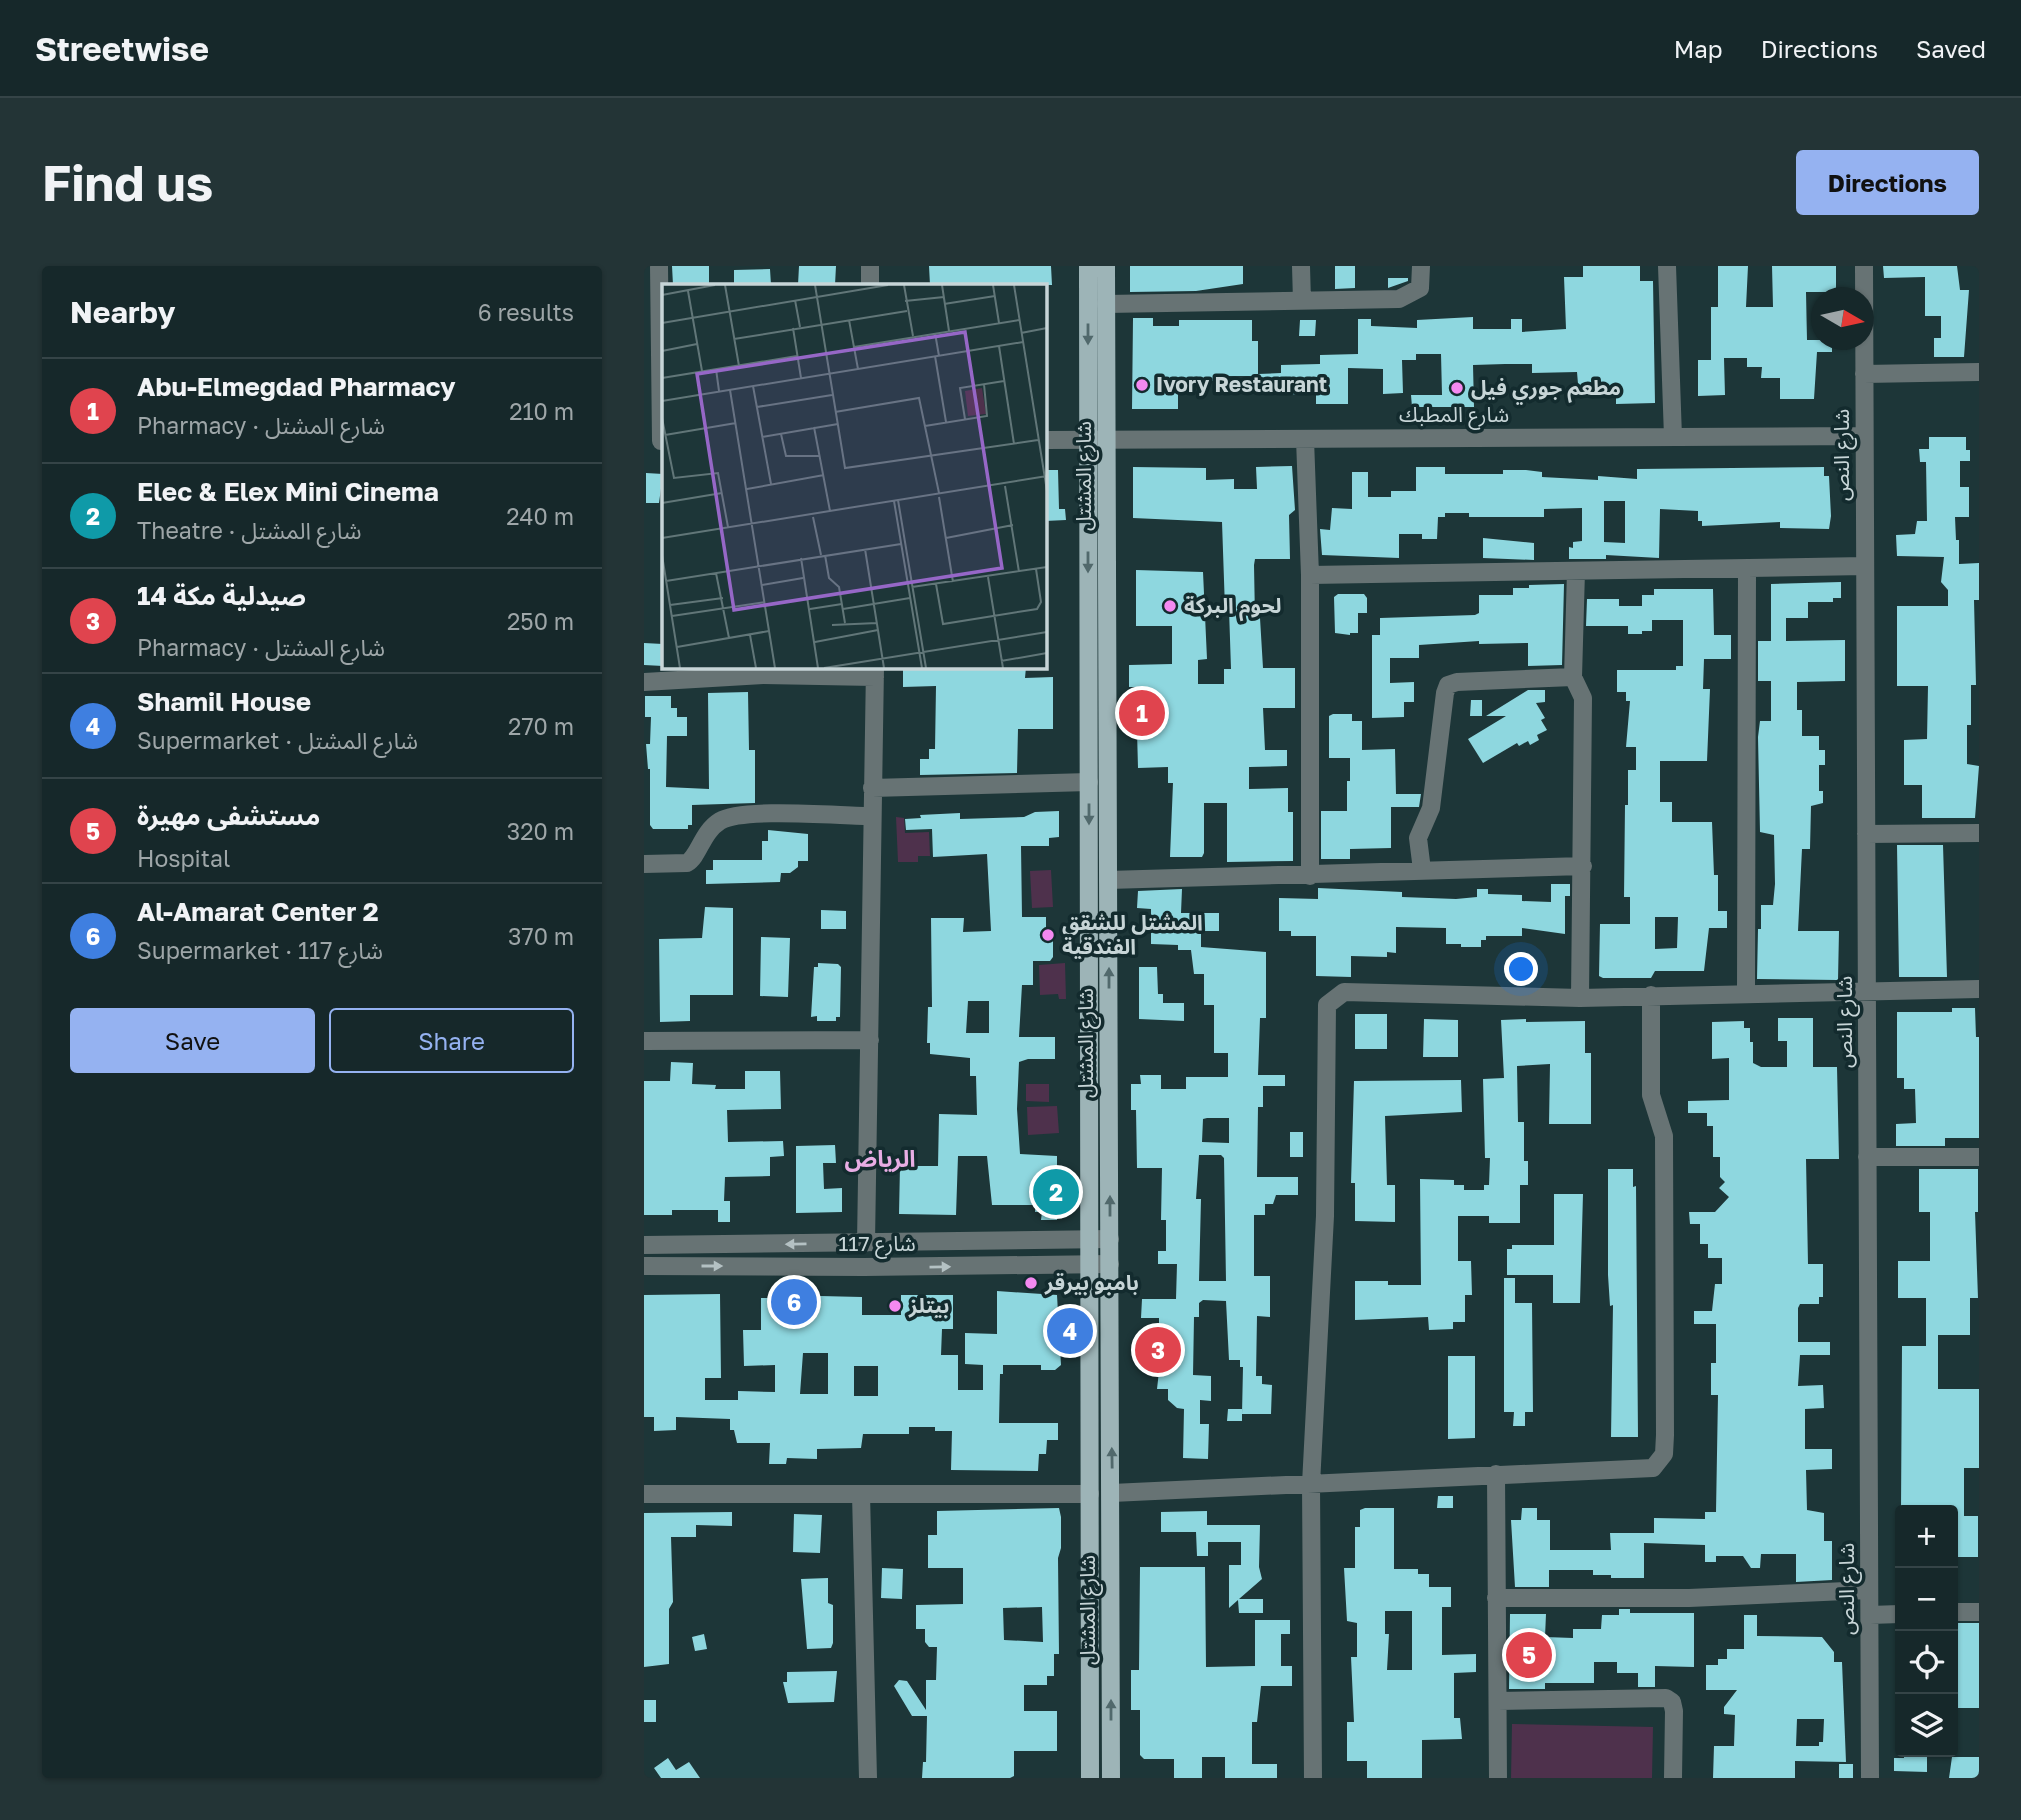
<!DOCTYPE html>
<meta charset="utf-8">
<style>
:root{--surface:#16282a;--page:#233436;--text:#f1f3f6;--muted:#9ea6a8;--line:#354447;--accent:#95b2f1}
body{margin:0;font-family:"Golos Text","Noto Sans Arabic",sans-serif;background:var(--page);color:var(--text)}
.controls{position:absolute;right:21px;bottom:21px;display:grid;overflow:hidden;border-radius:7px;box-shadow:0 2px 5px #0004}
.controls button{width:63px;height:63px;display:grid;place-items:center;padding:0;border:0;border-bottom:2px solid var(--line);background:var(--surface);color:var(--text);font:35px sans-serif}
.compass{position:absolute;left:1167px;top:21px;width:63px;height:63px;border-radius:50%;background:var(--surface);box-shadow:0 2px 5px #0004;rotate:99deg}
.you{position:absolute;left:878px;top:704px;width:24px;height:24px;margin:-18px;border:5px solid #fff;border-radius:50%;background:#1a73e8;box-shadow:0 0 0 10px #1a73e833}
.badge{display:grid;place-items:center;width:46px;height:46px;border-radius:50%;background:var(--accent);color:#fff;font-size:23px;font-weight:700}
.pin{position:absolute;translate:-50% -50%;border:4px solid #fff;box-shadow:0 2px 7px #0006}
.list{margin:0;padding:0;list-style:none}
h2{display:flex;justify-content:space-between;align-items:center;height:91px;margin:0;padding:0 28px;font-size:30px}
h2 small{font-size:23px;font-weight:400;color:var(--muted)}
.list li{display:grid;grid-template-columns:46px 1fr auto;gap:21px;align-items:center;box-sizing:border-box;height:105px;padding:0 28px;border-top:2px solid var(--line)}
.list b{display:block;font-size:26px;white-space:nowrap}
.list p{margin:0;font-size:23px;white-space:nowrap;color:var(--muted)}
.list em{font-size:23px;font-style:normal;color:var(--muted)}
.actions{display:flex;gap:14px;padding:21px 28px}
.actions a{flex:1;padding:16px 0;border:2px solid var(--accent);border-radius:7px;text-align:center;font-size:24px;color:var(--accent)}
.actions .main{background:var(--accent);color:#111}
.icon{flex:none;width:38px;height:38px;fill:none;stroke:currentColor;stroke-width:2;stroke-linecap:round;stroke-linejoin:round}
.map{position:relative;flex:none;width:1335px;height:1512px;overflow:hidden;border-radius:7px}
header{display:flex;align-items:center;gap:42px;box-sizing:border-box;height:98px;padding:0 35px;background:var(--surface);border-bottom:2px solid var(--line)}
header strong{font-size:33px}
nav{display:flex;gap:38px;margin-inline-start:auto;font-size:24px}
.intro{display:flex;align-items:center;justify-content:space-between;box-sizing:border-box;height:168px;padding:0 42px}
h1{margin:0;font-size:49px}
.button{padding:18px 32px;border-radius:7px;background:var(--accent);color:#111;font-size:24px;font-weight:700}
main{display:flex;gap:42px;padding:0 42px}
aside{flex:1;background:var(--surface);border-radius:7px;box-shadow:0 2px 5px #0004}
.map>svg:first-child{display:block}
</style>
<header>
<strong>Streetwise</strong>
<nav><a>Map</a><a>Directions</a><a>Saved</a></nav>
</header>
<div class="intro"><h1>Find us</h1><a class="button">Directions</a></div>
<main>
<aside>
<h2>Nearby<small>6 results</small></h2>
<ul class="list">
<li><span class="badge" style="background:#e0444e">1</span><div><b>Abu-Elmegdad Pharmacy</b><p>Pharmacy · شارع المشتل</p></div><em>210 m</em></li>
<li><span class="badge" style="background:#0f9aa8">2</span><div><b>Elec &amp; Elex Mini Cinema</b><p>Theatre · شارع المشتل</p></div><em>240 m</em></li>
<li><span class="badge" style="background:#e0444e">3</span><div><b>صيدلية مكة 14</b><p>Pharmacy · شارع المشتل</p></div><em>250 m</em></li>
<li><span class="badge" style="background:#3f7fe0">4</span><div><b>Shamil House</b><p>Supermarket · شارع المشتل</p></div><em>270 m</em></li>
<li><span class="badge" style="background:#e0444e">5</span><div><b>مستشفى مهيرة</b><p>Hospital</p></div><em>320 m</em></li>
<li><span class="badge" style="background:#3f7fe0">6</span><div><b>Al-Amarat Center 2</b><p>Supermarket · شارع 117</p></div><em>370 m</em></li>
</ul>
<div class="actions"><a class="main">Save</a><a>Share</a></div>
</aside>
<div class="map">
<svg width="1335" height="1512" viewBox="0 0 1335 1512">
<rect width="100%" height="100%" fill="#1d3638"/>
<path fill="#4e314c" d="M252,551L260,552L261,567L285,566L286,590H274V596H254Z
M407,604L409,641L388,642L386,605Z
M421,697L422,733H415L414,728L396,729L395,699Z
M382,818H405V836L382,835Z
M413,840L415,867L384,869L383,841Z
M868,1458L1009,1461L1008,1512H867Z"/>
<path fill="#8ed7df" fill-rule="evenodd" d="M28,0H65V19H29Z
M155,0H192L191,19H154Z
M285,0H407L408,19H286Z
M486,0H599V18L552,25L486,26Z
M691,0H711V22L691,23Z
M939,0H996V15H1009L1011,137L972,138V132L935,130L933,106L888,107V98H861L829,99L830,141H768L767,129H798L797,88H772V94H758L759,127L739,128V103L704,102V138H672V129L614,127V110H576V115H534V143H488L489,52H509V60H535V54H608V75H614V108L637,107V99L676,98V89L714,88V53H727V60L773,62V54L829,51V63H867V53H878V66L922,63L920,11H939Z
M1074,0H1104L1102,41H1129L1128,0H1192V26H1162L1163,74H1188V86H1173L1170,133H1136V112H1117L1118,101H1103V92H1080L1081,129L1054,130V94H1067V41H1074Z
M1239,0H1313L1316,24H1325L1320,91H1290V72H1297V50H1281V11L1240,12Z
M126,3L127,19H90V4Z
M744,12H764V15L744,22Z
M656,54H672L671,70H655Z
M1285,171H1322V184H1326V195H1316V221H1325V251H1311L1312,274H1315V298L1335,297V334H1330L1332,419H1327V459H1323V498L1335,500L1331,552H1278V519H1260V474L1283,473L1284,420H1253V340H1304V324L1297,316L1300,291L1253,290L1252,269L1271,268L1273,255H1283L1282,196H1276L1275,183H1285Z
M648,200L651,244L645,249L646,293H611L610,299L611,353L616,352L619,402H651V442H619L621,484H643V500L605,501V523L644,522V546H649V595L583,596V537H560V587L558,591H526L529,517H524V501L494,502L492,428L491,421H485V399L528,398V360H492V304L559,306L563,393L554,394V418H580V403H587L585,343H581L578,256L489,252V201L562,202V214L590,213V223H613L612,201Z
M772,201H801V208H859V204H882L898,206V211L954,214V210L993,213V203L1180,201V210H1185L1187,250L1185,263L1136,262V256L1058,260V255H1054V245L1016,243L1015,292L962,289V293H925V281L929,282V276L938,275V242L900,243V251H825V247H801V251H794L793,273H778V268H755V292L678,289L676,263L686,264L688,242L708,243V206H724V231H747V225H772ZM960,235H981V277L960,276Z
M401,204H414L415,243H421L422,254L401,255Z
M2,207L19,208L15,237H2Z
M839,272L890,277V294L839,292Z
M1197,316V332H1189V336H1164V352H1142V375L1201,374V415L1153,416V444H1158V470H1175V484H1181V499H1175V525H1179V537L1167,540L1166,583H1158L1154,665H1195L1194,714L1113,713L1114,663H1117V639H1129L1131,618L1130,569L1116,566L1114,471L1116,455H1127V415H1114V375H1127V318Z
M920,318L918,399L884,400V377L835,378V375L775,379V392H746V417L770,416V436H760V451L728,452V369H736V352L831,349L835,347V329H869V322H885V319Z
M1010,323H1069L1070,369H1087V393H1060L1059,423H1066L1063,495H1016V536H1028V556H1068L1070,609H1074V645H1083V662H1065L1060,705H1011L1007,712H959L955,710L956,658H986V631H980L981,539H984V504H992V481H982L986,435H982V426H973V404H1032V400H1039V354H1008V365H998V368H984V360H942L943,333H975V340H998V329H1010ZM1011,651H1034L1033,682L1011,683Z
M694,328H720L723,332V347H714V367H706V369L691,367L690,331Z
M0,377L19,378V400L0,399Z
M259,401H382L381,412L409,411V463H374L373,507L276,509V493H285V483H291L292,420L259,421Z
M884,424H901V436L892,437L901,452L897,454L903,464L893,469L895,474L886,479L884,475L875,480L873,477L839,497L824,473L862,450H842Z
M104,426L105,484H111V537L48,539V559H44V563H9L6,559V503H4L2,478H6L7,451H1V430H27V442H33V451H43V470H23L22,521L65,523L64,427Z
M827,434H838V450H826Z
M689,448H708V455H718V484L751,483L752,528H777L775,541H747V582L706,583V593H677V545H703V515H706V492H685V450Z
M415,545V571L405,572V580H377L378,651H402V665L409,669V691L406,695H389V719H378L375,771H411V793H384L375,796L373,843L376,888L413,890V954H397L398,946H391V939H348L343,890H314L312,949L255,948L256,900H294L295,848L333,849L332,810H326V792L286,788V777H283L284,741H288L287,652H320L319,666L347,665L343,588L289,591L288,563L262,564L261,553L277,552L276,549L316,547V553L380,551L391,546ZM324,735H345V767H322Z
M124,564L164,568V595H154V601L146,607H137L136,616L62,618V604H69V594H118V575H124Z
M1253,579H1299L1303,711H1255Z
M907,618H926V630H921V668L878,662V670H842V674H837V681H817V678H802V662L752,661V687L743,686V691L707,690V711L672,710V670H647V665H635V632L674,633V622L758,626V631L812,633L833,631V623H844V628L878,629V635L907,636Z
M538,623L537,647H575V665H557V681L622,686V752H616L614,809H641V820H619V841H614L613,911H654V929H632L629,938H621V949H610V1010H626V1051L613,1050L612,1110H618V1118L628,1119L627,1148H598L599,1101H596V1094H585L582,1035L559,1034L555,1037V1051H550L549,1109L567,1110V1135L556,1134V1158H565L564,1193L539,1192L540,1143L533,1142L524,1134V1123H513L519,1069H515V1052H497L498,1033H532L533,998H514V985H522V954H517L518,902H493L492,844H487V818H497L496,809H517V823H542V811H584V787H570V739H560V708H550L547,684H534V679L507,678V643L493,642L494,625ZM563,852H585V877L558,876L559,853ZM555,889H577L580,892L582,1015H555L557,933H552Z
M61,641L89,642V729H46V755L16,756L15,673L58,672Z
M177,644L202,645V663H177Z
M117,671L146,672L144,731L116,730Z
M174,697L194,698L197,701L196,751H192V755H173V750L167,751L170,701H174Z
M495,701H513L514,728H519V737H540V755L495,753Z
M1308,742H1331L1332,771H1335V872H1301V880H1252V858L1272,857L1271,823H1260V812H1253V746H1308Z
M711,748H743V783H711Z
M1134,752H1169V801H1193L1195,893H1162L1164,998H1179V1031H1175V1038H1156L1154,1042V1076H1186V1089H1156L1154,1120L1179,1119L1180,1142L1161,1143V1183H1188V1203L1162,1204L1163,1244L1180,1247V1275H1188V1314L1152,1316V1288H1117L1116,1302H1107L1099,1290H1072V1296H1061V1279L1000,1277V1312H967V1309H949V1304H905V1321H871L867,1254H877L878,1242H893V1254H906V1284H967L966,1267H1010V1252L1061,1253V1246H1072L1074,1129H1067V1097H1072V1058H1050V1045H1068L1071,1018H1078V992H1064V978H1056V958H1046L1045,946H1071L1085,931L1075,922L1081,916L1076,911V891H1069V860H1063V847H1044V835L1085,834V792L1068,793V756L1100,755V762H1106V776H1109V797L1117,801H1143V775H1134Z
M780,753L814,754V791H779Z
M882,753V756L941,755V787H947V858H905L906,798L873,800L874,856H880V895H884V919H876V957H845V950H814V995H827L828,1029H821V1056H809V1063L785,1064L784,1051L711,1054V1015H744V1019H777L776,913L810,914V919H820V924H840V919H845L846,892H841L839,813L860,812L857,754Z
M27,796L49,797L48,818L72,819L71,823H101V805H136L137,843L83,844L84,876L139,875L140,890L126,891V910L81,911L80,935H86V956H74V944H28V949H0V815H26Z
M817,814L818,846L741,850L743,919H751V956L711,955V917H707L710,815Z
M646,866H659V891H646Z
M191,879L192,897H179L180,923L198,922V946L152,947V880Z
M964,903H989V921L992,920L994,1171H967L969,1039L966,1040L964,1009Z
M1275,903H1334V946H1331L1334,1032H1326V1069H1294V1123H1335V1202H1320V1250H1334V1291H1309V1244H1257L1258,1080H1282V1032H1254V995H1286V946H1275Z
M910,928H939L936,1037H909V1009H863V983H868V979H910Z
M860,1012H871V1037H888L889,1146H881V1160H869L870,1146H860Z
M353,1025L413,1029L417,1099L411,1104H397V1099H359V1108H356L355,1157H414V1174H403L402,1188H395L394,1205L307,1204L308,1165H291V1161H265V1168H219L217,1182L173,1183V1193L143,1192L142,1198H125L126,1177H93L90,1164H86V1153L32,1151V1164L10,1165V1151H0V1029L76,1028L77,1112H61V1134H94V1125L131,1126V1099L100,1100L99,1064H117V1032H134V1029L218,1031V1049H257V1029H309V1063H298L297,1089H314V1124H339V1099L321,1098V1067L353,1068ZM159,1087H184V1128H156ZM210,1100H234V1130H210Z
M804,1090H831V1172L804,1173Z
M584,1143H598V1155H583Z
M794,1230H809V1242H793Z
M415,1242L417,1251V1282L414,1292L415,1388H410V1410H403V1419H380V1445H413V1485H370V1510L366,1512H278L279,1496H282L283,1450H268L250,1420L255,1414L263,1415L282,1444V1414H292L293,1381H285L281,1376V1363H272V1339L319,1338V1302H284V1269H293V1245ZM398,1341L399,1376L360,1374L359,1342Z
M721,1242H750V1303H774V1308H785V1321H807V1341H798V1389L832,1388V1406L810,1407V1452H816L818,1473L778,1474V1512H723V1495H703V1456H710L707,1391H713V1357L703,1355L700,1302H711V1261H716V1244ZM741,1345H768V1404H743L745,1368H741Z
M563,1245V1259H616L615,1301L618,1313L595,1333H619V1347H595L594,1334L585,1342V1299H597V1276H564V1290H553L552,1266H517V1246Z
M88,1246V1260L52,1259V1271H27L29,1336L25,1343V1398L0,1401V1247Z
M150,1248L178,1249L176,1287L149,1286Z
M496,1301H561L562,1401L611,1400V1354H646V1368H637V1400H648V1420H617L613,1456H608V1498H633V1512H581V1491H558V1512H530V1493H500L496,1489V1444H487V1404H495Z
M238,1302L259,1303L258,1333L237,1332Z
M184,1312V1337L189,1339V1377L187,1382L163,1383L157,1313Z
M975,1343H986V1347H1050V1401L1011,1400V1421H994V1407H973V1396H950V1417H901V1423H865L866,1348H902L901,1371L929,1372V1363H957L958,1349H975Z
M1100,1349H1113V1370L1178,1371L1190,1386V1396H1198L1202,1496L1151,1495V1512H1069L1070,1480H1090L1091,1449L1080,1448V1441L1093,1424H1062V1399H1074V1393H1083V1383H1100ZM1153,1453H1180L1179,1476H1175V1480H1152Z
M1309,1357H1335V1442H1309Z
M60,1368L63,1383L51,1385L48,1371Z
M193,1405L190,1436L144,1437L139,1416H143V1406Z
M0,1434H12V1456H0Z
M1260,1489H1283V1506L1250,1505V1492H1260Z
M1308,1491H1335V1512H1305Z
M24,1492L32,1504L45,1496L56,1512H17L10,1502Z
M1195,1498H1209V1512H1195Z"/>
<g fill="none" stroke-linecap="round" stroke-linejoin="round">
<path stroke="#677374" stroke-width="18" d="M15,0L17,175
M226,0V19
M657,0L658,35
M1023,0L1029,171
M1220,0L1226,1512
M462,38L755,33L776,22L777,0
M1220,108L1335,106
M661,173L666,309V610
M401,174L1220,170
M932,305L929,411L939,432L936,732
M666,309L1221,300
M0,416L119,409L231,411
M228,522L445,516
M1222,568L1335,567
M0,598L43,597C55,590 58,566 76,555C99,541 196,550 228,550
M778,604L774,572L787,542L801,427L804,419L813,416L929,411
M464,614L939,600
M1102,727L1103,302
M0,775L226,774
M1223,891H1335
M222,977L231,401
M0,979L466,973
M0,1000L220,1001L466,998
M852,1208L854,1512
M468,1227L1009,1202L1020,1188L1021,1169L1020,870L1007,829V729
M0,1228H446
M217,1228L224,1512
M852,1332H1045L1225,1324
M1309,1346H1335
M1226,1349L1256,1348
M854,1435L1022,1432L1028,1436L1030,1445L1029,1512
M669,1512L667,1218L681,950L683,739L700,726L936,732L1335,723"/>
<path stroke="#9db4b7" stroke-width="18" d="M444,0L446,1512
M462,0L467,1512"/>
</g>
<defs><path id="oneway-solid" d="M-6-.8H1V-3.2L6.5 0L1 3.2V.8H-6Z" transform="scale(1.75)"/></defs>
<g fill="#51696c">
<use href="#oneway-solid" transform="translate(444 68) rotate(90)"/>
<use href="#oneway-solid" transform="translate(444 296) rotate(90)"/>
<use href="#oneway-solid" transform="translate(445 548) rotate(90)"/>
<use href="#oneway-solid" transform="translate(465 712) rotate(-90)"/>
<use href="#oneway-solid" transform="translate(466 940) rotate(-90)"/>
<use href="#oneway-solid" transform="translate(468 1192) rotate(-91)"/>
<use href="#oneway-solid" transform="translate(467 1444) rotate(-90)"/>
</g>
<g fill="#b4c1c3">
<use href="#oneway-solid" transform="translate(152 978) rotate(179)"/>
<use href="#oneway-solid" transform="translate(68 1000)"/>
<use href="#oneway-solid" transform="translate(296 1001) rotate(-1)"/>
</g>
<g fill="#f489f0" stroke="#132b2e" stroke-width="2.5">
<circle cx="498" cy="119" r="7"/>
<circle cx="813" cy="122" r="7"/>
<circle cx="526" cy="340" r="7"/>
<circle cx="404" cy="669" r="7"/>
<circle cx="387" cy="1017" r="7"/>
<circle cx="251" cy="1040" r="7"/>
</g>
<g text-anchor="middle" stroke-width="7" stroke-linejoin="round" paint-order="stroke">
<g font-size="21" font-weight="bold" fill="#c7d5d7" stroke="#132b2e" text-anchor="start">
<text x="512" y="126">Ivory Restaurant</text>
<text x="827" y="129">مطعم جوري فيل</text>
<text x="540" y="347">لحوم البركة</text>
<text x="418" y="664">المشتل للشقق<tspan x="418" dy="24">الفندقية</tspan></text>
<text x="401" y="1024">بامبو بيرقر</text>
<text x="265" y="1047">بيتلز</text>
</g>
<g font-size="21" fill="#c7d5d7" stroke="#132b2e">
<text x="810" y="156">شارع المطبك</text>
<text transform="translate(1198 189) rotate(-90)" y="7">شارع النص</text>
<text transform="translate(440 210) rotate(-90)" y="7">شارع المشتل</text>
<text transform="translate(1201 756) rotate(-90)" y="7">شارع النص</text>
<text transform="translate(442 777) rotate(-90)" y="7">شارع المشتل</text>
<text x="233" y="985">شارع 117</text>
<text transform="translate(1203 1323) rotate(-90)" y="7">شارع النص</text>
<text transform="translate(444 1344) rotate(-90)" y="7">شارع المشتل</text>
</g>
<g font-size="23" font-weight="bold" fill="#e8ade4" stroke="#132b2e">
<text x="236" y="901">الرياض</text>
</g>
</g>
<g transform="translate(18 18)">
<rect width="385" height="385" fill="#1d3638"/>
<path d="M320,104L324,130L306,132L303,107Z" fill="#4e314c"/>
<path fill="none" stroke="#617678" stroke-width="2" d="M63,1L77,82M153,1L183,184L376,156M242,1L251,52M280,1L287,47M331,1L337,39M352,1L385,207M26,7L40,87M0,11L53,1M133,16L138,43M243,17L282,13M282,20L333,12M187,36L196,85M0,39L226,1M131,44L139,94M273,49L277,72M359,49L385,44M72,55L245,27M337,62L352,160M192,63L357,36M0,67L35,60M273,72L284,138M54,85L57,107M0,94L135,72M91,102L109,200M68,106L113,384M0,117L361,58M95,123L170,111M173,128L257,114L277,209M0,134L12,194L56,189L66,243M303,135L298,104L342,97M263,142L325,132L322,100M152,143L168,227M119,150L124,172H158M3,151L74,139M100,153L176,140M343,202L357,288M85,205L162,191M277,213L291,298M236,216L264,384M232,217L260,384M0,219L60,209M151,233L159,271M0,254L385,192M284,254L351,241M203,265L222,384M0,271L18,384M163,271L167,294L177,303L183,339M139,274L156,384M54,289L67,354M326,293L341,384M4,297L239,260M274,300L281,340L375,325L379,318L374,285M100,301L141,294M250,303L385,283M8,321L61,314M148,325L180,320M181,325L248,314M10,332L103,318M170,341L215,339M88,351L94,384M153,358L216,346M15,363L107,347M339,377L385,369M162,384L385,348"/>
<path fill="#9667c7" fill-opacity="0.15" stroke="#9667c7" stroke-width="3.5" d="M303,48L340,284L72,326L35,90Z"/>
<rect width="385" height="385" fill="none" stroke="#c7d5d7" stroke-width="3.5"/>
</g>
</svg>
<div class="controls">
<button>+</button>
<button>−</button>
<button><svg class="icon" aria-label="locate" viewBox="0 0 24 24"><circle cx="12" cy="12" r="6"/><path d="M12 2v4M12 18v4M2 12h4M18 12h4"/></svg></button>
<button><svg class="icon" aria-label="layers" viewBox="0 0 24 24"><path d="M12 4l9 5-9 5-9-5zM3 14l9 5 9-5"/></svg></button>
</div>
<svg class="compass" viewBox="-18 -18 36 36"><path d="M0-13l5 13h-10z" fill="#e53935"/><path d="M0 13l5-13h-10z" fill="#9ea6a8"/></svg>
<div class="you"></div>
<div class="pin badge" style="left:498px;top:447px;background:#e0444e">1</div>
<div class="pin badge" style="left:412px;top:926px;background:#0f9aa8">2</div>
<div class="pin badge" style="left:514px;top:1084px;background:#e0444e">3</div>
<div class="pin badge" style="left:426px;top:1065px;background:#3f7fe0">4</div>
<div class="pin badge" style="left:885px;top:1389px;background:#e0444e">5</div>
<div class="pin badge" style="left:150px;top:1036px;background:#3f7fe0">6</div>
</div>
</main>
